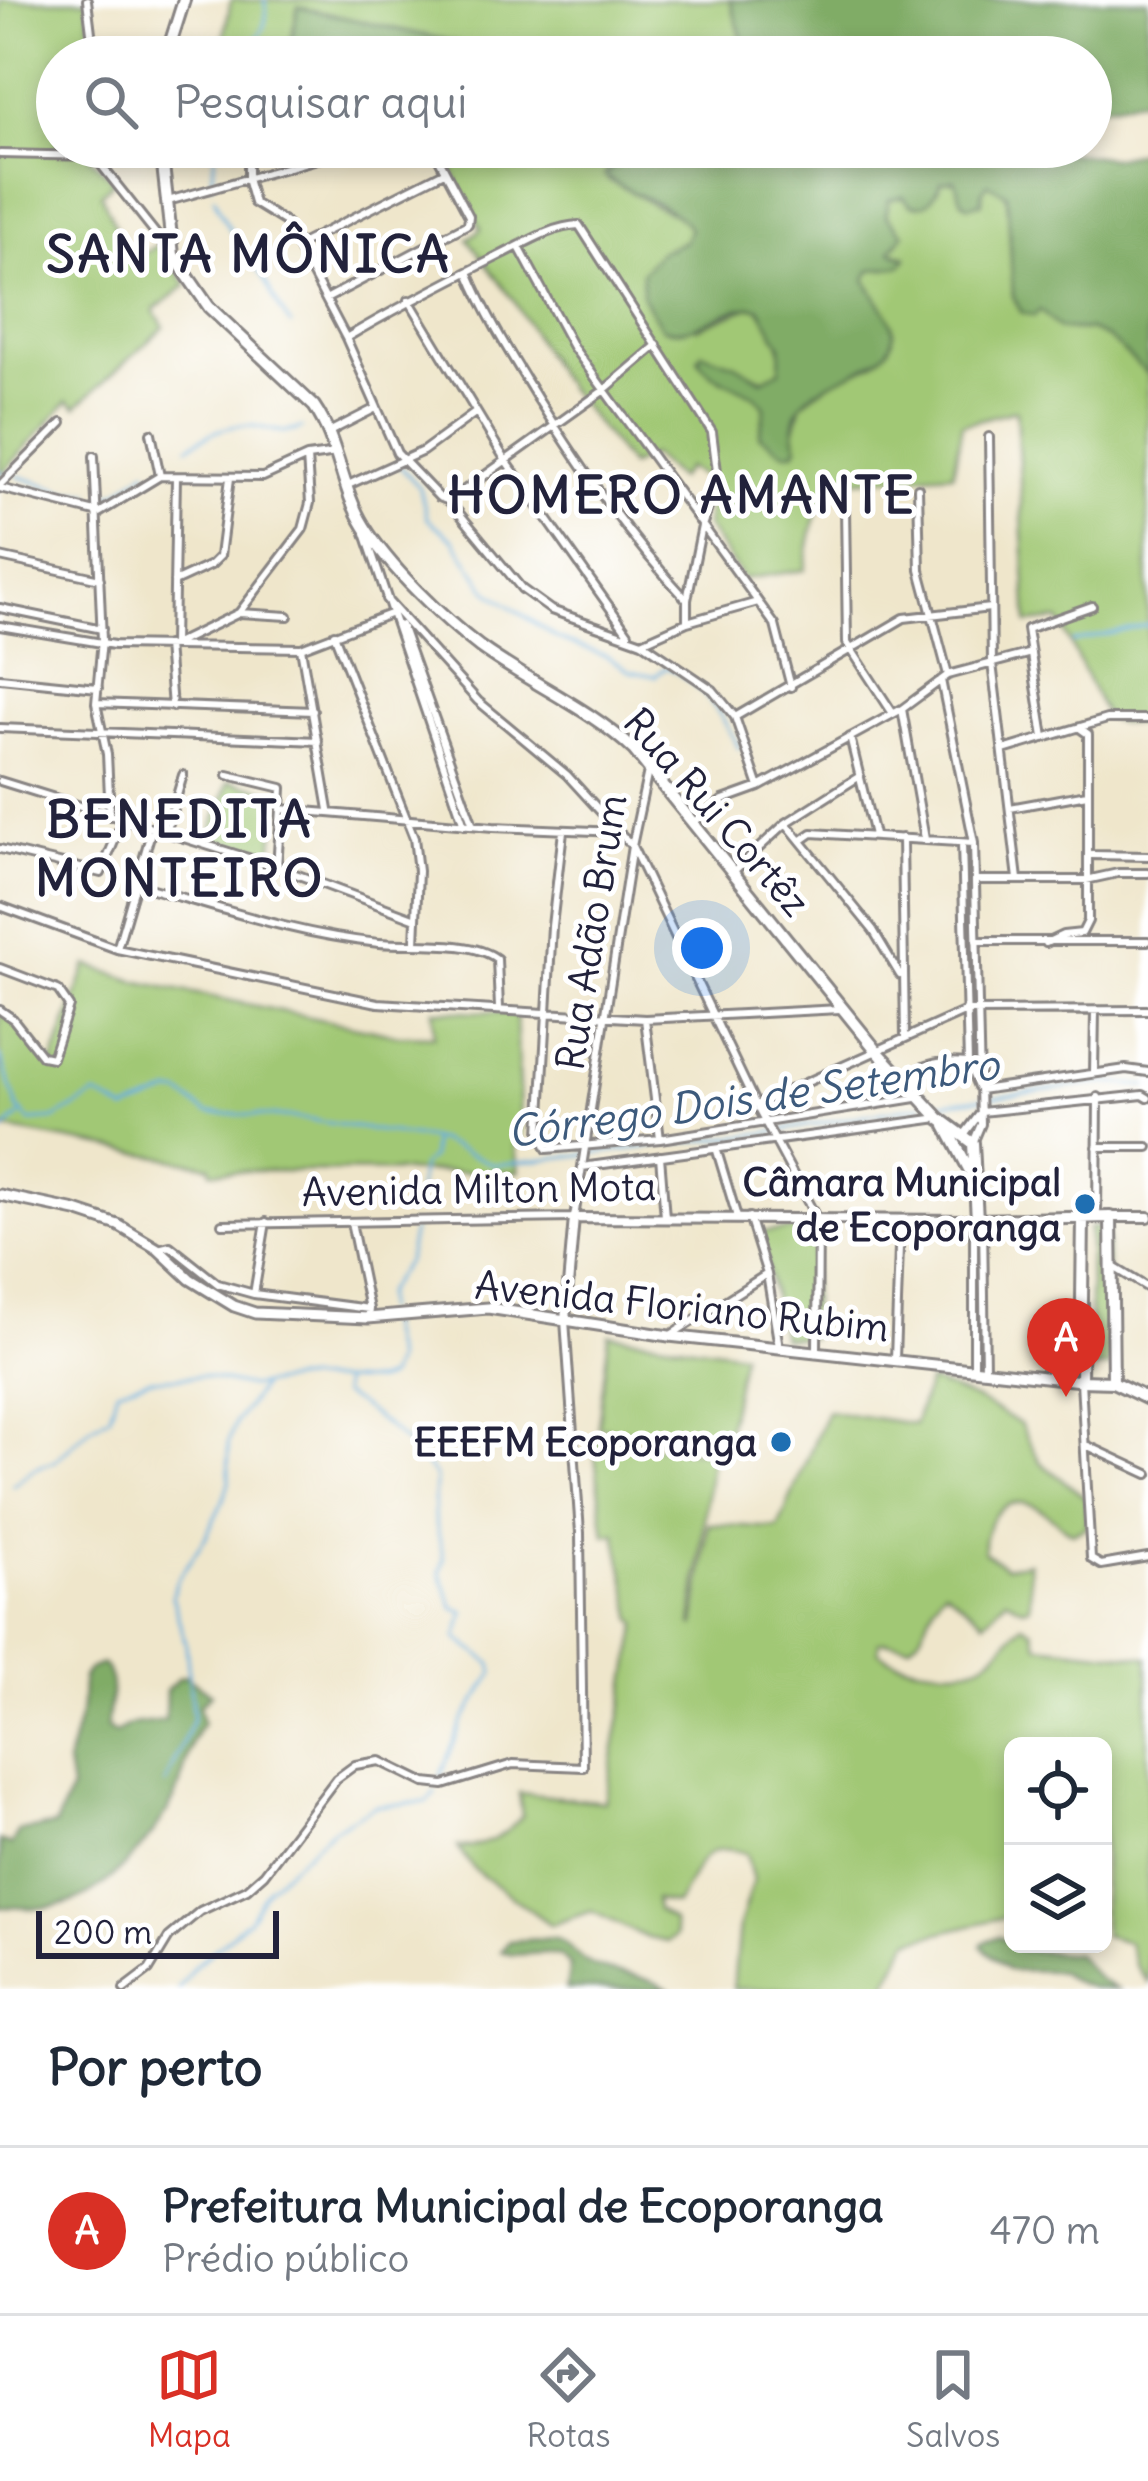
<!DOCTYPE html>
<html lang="pt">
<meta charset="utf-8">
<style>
:root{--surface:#fff;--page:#f6f6f7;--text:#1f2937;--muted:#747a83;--line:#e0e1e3;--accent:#d93025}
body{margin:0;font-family:Delius,sans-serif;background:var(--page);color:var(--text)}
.controls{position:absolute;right:36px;bottom:36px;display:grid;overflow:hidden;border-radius:18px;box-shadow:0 6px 18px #0003}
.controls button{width:108px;height:108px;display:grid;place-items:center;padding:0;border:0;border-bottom:3px solid var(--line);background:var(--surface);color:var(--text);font:60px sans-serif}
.scale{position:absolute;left:36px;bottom:30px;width:243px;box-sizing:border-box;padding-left:12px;border:6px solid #22223b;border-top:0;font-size:33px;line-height:42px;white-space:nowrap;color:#22223b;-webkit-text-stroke:9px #fff;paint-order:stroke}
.you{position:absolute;left:702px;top:948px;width:42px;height:42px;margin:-30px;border:9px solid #fff;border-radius:50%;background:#1a73e8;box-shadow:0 0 0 18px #1a73e833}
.badge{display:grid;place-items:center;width:78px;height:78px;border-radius:50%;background:var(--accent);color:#fff;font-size:39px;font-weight:700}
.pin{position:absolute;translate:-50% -99px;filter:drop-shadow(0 3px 6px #0008)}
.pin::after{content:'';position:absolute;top:63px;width:42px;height:36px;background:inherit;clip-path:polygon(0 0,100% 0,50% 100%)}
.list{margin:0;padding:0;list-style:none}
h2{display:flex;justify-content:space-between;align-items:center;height:156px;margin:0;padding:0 48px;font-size:51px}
h2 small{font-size:39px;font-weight:400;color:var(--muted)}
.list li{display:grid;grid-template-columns:78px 1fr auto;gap:36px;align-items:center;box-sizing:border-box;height:168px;padding:0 48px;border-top:3px solid var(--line)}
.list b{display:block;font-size:45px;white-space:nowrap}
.list p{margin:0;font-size:39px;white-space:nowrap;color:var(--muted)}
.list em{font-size:39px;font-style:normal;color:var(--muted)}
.icon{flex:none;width:66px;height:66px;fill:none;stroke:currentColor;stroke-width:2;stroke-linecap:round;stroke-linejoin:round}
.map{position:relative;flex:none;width:1148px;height:1989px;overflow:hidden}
.search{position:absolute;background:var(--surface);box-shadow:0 6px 18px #0003;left:36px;right:36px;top:36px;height:132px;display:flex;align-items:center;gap:30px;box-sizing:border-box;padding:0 42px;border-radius:66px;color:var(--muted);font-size:45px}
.sheet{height:324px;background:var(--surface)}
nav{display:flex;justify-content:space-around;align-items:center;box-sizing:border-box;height:168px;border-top:3px solid var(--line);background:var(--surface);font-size:33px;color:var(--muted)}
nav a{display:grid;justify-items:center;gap:6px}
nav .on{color:var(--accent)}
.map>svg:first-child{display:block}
</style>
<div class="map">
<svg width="1148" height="1989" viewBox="0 0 1148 1989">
<rect width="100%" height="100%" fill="#fff"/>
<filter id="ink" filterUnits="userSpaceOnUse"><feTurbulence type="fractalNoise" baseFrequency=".00833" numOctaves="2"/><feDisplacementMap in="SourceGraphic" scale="24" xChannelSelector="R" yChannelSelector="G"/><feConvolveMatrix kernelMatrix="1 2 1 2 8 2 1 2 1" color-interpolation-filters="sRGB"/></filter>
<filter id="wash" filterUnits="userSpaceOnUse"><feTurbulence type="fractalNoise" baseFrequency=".004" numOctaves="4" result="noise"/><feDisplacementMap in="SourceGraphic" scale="48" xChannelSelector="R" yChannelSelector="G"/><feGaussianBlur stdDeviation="2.7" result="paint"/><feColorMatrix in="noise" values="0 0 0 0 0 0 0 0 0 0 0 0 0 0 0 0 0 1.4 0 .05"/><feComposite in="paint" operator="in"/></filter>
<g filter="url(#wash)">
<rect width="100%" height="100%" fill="#efe6cb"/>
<path fill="#a1c874" stroke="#627558" stroke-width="3" d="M0,0H87L94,57H57V147H89L90,157L114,181L101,194L131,261L158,245L187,285L154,310L164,327L76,407L68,401L0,476Z
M231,0H730L748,57H521L298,7L288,57H220Z
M441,147H643L607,170L608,180C623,186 633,193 646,201C663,212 677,210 690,229L685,241L667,248L697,328L754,305C775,319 785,345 780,370L767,380L703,353L711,374L759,397L797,441L793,436L802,403L836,379L874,363L894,331L866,279L870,270L900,266L906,256L891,251L904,234L886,215L889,199L903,196L910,204L937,192L941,182L948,179L957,183L960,195L982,203V191L988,184L1004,190L1010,212L1013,296L1033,316L1040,309L1065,330H1090L1108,338L1148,374V724L1118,723L1106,718L1059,620L1028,623L1016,410L962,424L953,473L849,480C813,496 811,535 805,570L743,579L706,526L712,481L686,468L678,479L651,455L630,466L557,375L514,301L468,239L481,229Z
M229,781L278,793L272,857L209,838Z
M87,965L135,981L397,1035L434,1036L433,1010L516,1013L521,1140L514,1143L519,1172L211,1171V1166L0,1128V1010L28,1035L46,1061L53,1062Z
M1107,1227L1109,1367L1091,1368L1089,1228Z
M803,1229L813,1240L811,1338H782L761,1237L763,1232Z
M609,1334L742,1353L725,1443L598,1427Z
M929,1381L977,1400L1020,1424L1040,1462L1085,1497L1087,1527L1073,1533C1058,1525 1048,1511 1032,1505C1000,1494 982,1526 984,1552L1005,1567L1029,1562L1030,1606L1023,1608L1006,1599L985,1621L944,1589C928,1604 929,1633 909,1645L883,1641L879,1642L878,1651C898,1667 958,1675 982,1663C998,1655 1010,1635 1023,1624L1033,1630L1038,1645L1148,1657V1982L1135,1965L1128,1942L1103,1935V1746H1013V1915L909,1940L887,1983L891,1989H733L739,1926L753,1880L746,1854C699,1836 696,1876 676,1904L655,1900L657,1910L673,1921L675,1936L667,1942L648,1938L591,1911L551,1925L473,1869L458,1847C483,1848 507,1836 522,1815L519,1793L605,1802L638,1623L634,1620L616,1533L605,1535L593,1440L712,1452L692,1625L695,1626L708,1524L778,1528L827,1411L914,1424Z"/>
<path fill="#80ac66" stroke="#516750" stroke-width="3" d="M730,0H1148V98L1091,108V57H1009L1021,44L1020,39C1006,37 994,44 989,57H748Z
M298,7L521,57H400L385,49L374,57H288Z
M643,147H1025L1111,158L1148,150V374L1108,338L1089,330L1059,329L1040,310L1034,316L1021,312L1013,296L1007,194L988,184L982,191V202L969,206L962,201L955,180L941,182C933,196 931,210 910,204L903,196L889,200L886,215L904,234L891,251L907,259L900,266L871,270L866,279C872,295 891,313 893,329C901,382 769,371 798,447L795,452H784L759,435L765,408C752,383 710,385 698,358L703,353L736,364L762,380L780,370L781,346L760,308C725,300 699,340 662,328L642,296V272L659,252L685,241L690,229C672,202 629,196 604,175Z
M102,1664C122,1684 105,1705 107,1728L115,1733L132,1724L165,1720L166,1690L180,1677L186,1676L211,1694L199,1706L203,1723C186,1743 187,1769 177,1793C159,1833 109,1892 66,1904C45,1910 22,1908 0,1907V1840L11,1845L19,1831L55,1826L71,1790L67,1763L82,1707L83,1678L89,1669Z
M999,1936L1021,1950L1076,1954L1099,1979L1116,1989C1092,1989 1078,1987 1059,1971L1009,1970L982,1947L983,1943Z
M553,1938C568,1942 572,1952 585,1961C606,1975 641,1972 668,1989H566L570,1965L560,1956L544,1953L512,1955L501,1951L509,1941Z"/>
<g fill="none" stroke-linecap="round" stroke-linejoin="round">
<path stroke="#66afde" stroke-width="3" d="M240,57C257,40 271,26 265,0
M211,185L216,147
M214,197C223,225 244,248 260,273C272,291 277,309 291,325
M188,447C207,434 229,423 253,426C272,429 283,436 302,428
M399,465L420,488L427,518L454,540L488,591L558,639L606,656L630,671L655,676L667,667C704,685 721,713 739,748
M0,472L3,473
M18,476L67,492L91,493
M104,495L118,492L147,470
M1073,642L1148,625
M0,1056L18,1108L30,1121L54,1119L96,1095L126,1111L171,1093L181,1094L207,1113L290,1117L438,1140L495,1165L766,1133L922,1105
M931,1104L1107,1083L1148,1086
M0,1135L20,1115
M415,1211L421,1166L431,1157L432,1141
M384,1310V1294L407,1260L413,1230
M342,1381L341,1394C376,1415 411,1442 435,1477L434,1515L444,1559L440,1572L453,1607L465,1612L457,1638L492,1664L494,1673L463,1721L440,1777
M13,1485L35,1468L54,1462L91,1427L110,1415L117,1389L150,1379L202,1376L250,1387L292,1380L376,1382L388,1378L394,1361L386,1324
M165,1784L193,1719L186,1645L172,1596L176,1582L205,1538L223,1501L229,1482L228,1443L236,1422L261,1387
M178,1989L194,1967L249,1919L267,1888L332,1830L375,1806L427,1802L435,1792"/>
</g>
</g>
<g filter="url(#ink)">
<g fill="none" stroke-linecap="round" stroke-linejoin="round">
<defs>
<path id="minor" d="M87,0L94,57
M383,51L384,57
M96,147L94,156L171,253
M248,147V182L254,203L285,222L346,338L397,453L439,497L449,501L522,589L551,610L642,642L713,690L735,717
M0,154L94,156
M168,201L360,147
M297,246L444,172
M519,247L573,347L775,625L791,687
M468,272C487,318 513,358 539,401C583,471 630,539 687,600
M326,299L468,224L469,216L433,148
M409,300L506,461L628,633
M346,338C396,308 447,282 499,256C524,244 551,226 579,225L712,432L718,479L702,526L687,600V622
M329,432L376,408
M151,433L160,476
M989,437L992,663L1018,879
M94,456L102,640L96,703L107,754L110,816
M176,477L173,645L239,613L303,529L310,503L307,457
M0,485L62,423
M348,485L423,451L475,413
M0,488L99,513L160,476L263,477L307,457L337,453
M918,488L920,570L948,675
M449,501L603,391L657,345
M845,507L847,643L892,712
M365,533L464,825
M0,557L100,579
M174,582L211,565L220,556L230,478
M386,599L478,701L567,775L632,846L756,1105L818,1221L817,1350
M0,608L102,629
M239,613L288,616
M401,625L473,825
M0,626L114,645L301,648L395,612
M334,634L414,838L418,871L415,944
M642,642L687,622L758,602
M167,645L172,707
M301,648L329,810
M0,678L98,688
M941,680L974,843L981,1124L973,1143
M96,703L313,711
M902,709L925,839
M0,728L318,741
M850,737L874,835
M1044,737L1027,629L1092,606
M1003,750L1107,719H1148
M228,775L282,788L281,809
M0,781L277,867L416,919
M759,787L735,717L904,618L990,608
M1010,808L1087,794
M694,822L723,800L759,787L902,709L948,675L1031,653
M786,823L873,930L900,975
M563,831L552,926L540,1133L547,1149L660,1139L916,1098
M166,833L183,775
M902,838L905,1038
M802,840L812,833L974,843
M962,843L968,1063L978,1087
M0,849L101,873L123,820
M1092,855L1148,856
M277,867L281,809L493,827L619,832
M735,870L786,823L860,776
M975,880H1086L1118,873H1148
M135,884C214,906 297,935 379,943C411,946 472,939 497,959L499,1008
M0,906L117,949L378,1003L645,1019L840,1009
M976,941H1148
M1046,943L1063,935L1082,933L1088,921V734L1081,729
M117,949L152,829
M0,968L58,990L69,1006L52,1058L42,1056L13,1019L0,1010
M645,1019L660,1139
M1094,1073L1095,1011
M904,1078C925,1062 943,1061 968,1063
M980,1090L1126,1069L1148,1072
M756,1105L966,1011L1148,1010
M981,1112L1143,1095L1148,1098
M963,1136L979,1115
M1097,1147H1148
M717,1151L737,1217
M660,1156L665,1217
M582,1167L939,1118
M749,1217L767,1274L779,1347
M1097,1218L1098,1097
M974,1220V1370
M983,1220L985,1371
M351,1222L369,1309
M222,1224L574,1218L632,846L648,771
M158,1249L170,1246L218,1284L254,1294L369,1309L368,1318
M1112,1266L1148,1288
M254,1294L266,1222
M669,1336L767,1274
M895,1359L900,1220
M1081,1381L1091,1559L1101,1565L1148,1557
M1088,1446L1148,1474
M124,1989L149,1970L169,1937L200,1911L247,1889L264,1874L336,1779L355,1765L380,1761L425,1783L444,1785L513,1764L583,1767L580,1533L565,1320"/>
<path id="tertiary" d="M1111,1217H1148
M565,1320L574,1218L977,1220"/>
<path id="secondary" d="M0,1195L76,1211L118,1225L158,1249L190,1279L234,1306L255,1313L368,1318L488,1308L669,1336L1081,1381"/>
<path id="primary" d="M166,57L184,0
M161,147L173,255L209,307L314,406C339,442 341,489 364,526C389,567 442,618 480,647C531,684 588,707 634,750L877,1051L939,1118L973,1143
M946,1126L971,1173
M973,1143L977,1220L1111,1217L1113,1382
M1083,1218L1081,1381L1113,1382L1148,1399"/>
</defs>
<use href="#minor" stroke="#888483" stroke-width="12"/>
<use href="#tertiary" stroke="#888483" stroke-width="14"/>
<use href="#secondary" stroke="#888483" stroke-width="15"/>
<use href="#primary" stroke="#888483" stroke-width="16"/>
<use href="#minor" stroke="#fff" stroke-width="6"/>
<use href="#tertiary" stroke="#fff" stroke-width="8"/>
<use href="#secondary" stroke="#fff" stroke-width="9"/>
<use href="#primary" stroke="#fff" stroke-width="10"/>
</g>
</g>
<g fill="#1f6fb2" stroke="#fff" stroke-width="4.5">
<circle cx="1085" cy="1204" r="12"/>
<circle cx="781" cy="1442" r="12"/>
</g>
<g text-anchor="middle" stroke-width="10" stroke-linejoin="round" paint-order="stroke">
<g font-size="39" fill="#22223b" stroke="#fff">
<text transform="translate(717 812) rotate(49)" y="14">Rua Rui Cortêz</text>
<text transform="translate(591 932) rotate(-81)" y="14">Rua Adão Brum</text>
<text transform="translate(479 1189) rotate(-1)" y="14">Avenida Milton Mota</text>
<text transform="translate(682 1306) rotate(6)" y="14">Avenida Floriano Rubim</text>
</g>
<g font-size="39" font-weight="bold" fill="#22223b" stroke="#fff" text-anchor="end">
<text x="1061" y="1196">Câmara Municipal<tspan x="1061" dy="45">de Ecoporanga</tspan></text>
<text x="757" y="1456">EEEFM Ecoporanga</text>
</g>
<g font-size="42" font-style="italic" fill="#3d5a7c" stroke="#fff">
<text transform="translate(753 1098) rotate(-8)" y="15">Córrego Dois de Setembro</text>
</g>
<g font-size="51" font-weight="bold" letter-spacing="3" fill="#22223b" stroke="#fff">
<text x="249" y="272">SANTA MÔNICA</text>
<text x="682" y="513">HOMERO AMANTE</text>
<text x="180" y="837">BENEDITA<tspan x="180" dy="59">MONTEIRO</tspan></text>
</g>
</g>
</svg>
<div class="controls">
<button><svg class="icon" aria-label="locate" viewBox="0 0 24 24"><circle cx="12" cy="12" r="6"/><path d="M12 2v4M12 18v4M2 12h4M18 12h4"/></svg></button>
<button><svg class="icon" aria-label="layers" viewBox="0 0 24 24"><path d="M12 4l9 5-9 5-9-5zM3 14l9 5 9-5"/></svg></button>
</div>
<div class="scale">200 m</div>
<div class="you"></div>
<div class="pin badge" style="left:1066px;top:1397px">A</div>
<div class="search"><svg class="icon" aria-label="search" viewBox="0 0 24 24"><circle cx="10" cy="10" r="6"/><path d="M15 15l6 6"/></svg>Pesquisar aqui</div>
</div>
<section class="sheet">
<h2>Por perto<small></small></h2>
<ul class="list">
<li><span class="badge">A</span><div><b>Prefeitura Municipal de Ecoporanga</b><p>Prédio público</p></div><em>470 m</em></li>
</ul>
</section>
<nav>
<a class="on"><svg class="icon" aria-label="map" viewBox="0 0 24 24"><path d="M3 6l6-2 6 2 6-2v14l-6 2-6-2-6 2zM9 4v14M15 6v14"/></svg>Mapa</a>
<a><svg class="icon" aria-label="directions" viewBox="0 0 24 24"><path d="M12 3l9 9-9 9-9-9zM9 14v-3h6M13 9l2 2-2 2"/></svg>Rotas</a>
<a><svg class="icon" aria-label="saved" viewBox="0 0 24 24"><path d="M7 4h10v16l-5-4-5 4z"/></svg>Salvos</a>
</nav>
